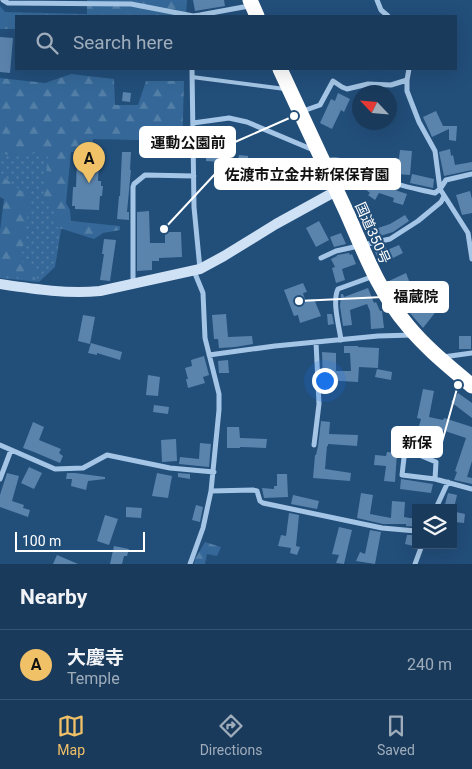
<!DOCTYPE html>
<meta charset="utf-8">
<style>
:root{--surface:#1a3a5c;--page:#274565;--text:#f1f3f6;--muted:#9fadbb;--line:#385472;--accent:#f1c167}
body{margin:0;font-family:Roboto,"Noto Sans JP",sans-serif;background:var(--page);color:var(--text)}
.controls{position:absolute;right:15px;bottom:15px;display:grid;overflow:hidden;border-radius:0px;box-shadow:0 5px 20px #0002}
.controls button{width:45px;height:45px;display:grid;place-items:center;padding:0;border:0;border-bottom:1px solid var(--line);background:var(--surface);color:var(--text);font:25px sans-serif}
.compass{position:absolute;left:352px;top:85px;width:45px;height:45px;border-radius:50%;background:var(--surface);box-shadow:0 5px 20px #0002;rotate:296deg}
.scale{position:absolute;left:15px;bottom:12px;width:130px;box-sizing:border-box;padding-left:5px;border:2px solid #fff;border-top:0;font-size:14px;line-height:18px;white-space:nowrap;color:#fff;-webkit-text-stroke:4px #224e7a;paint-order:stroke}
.you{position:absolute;left:324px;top:380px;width:18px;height:18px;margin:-12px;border:4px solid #fff;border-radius:50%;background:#1a73e8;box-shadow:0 0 0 8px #1a73e833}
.badge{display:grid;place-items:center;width:32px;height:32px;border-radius:50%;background:var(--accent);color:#111;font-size:16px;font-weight:700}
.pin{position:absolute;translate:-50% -41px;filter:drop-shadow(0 1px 2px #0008)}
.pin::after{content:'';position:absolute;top:26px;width:18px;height:15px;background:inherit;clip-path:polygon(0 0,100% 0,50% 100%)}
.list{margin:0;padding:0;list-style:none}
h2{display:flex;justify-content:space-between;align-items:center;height:65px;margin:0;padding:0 20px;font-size:21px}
h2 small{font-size:16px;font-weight:400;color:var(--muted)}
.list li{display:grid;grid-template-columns:32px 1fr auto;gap:15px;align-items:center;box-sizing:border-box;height:70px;padding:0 20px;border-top:1px solid var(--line)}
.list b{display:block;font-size:19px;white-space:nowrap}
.list p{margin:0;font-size:16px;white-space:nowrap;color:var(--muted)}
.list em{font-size:16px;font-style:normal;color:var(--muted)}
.icon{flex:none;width:28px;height:28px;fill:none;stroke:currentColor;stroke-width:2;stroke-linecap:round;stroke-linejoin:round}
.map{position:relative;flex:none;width:472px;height:564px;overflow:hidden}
.search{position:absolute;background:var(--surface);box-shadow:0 5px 20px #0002;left:15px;right:15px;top:15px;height:55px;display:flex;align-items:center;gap:12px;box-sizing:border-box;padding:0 18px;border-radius:0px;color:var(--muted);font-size:19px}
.sheet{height:135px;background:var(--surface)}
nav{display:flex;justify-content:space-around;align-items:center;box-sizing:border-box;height:70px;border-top:1px solid var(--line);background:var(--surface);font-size:14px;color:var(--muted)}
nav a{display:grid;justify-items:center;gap:2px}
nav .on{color:var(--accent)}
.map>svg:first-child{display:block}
</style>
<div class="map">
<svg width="472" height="564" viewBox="0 0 472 564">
<defs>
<pattern id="grass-dots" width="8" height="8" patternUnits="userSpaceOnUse" patternTransform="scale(1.25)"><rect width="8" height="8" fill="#356898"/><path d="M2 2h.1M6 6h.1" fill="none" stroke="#537fa7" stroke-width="1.8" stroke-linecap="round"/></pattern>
<pattern id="forest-firs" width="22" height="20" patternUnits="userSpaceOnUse" patternTransform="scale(1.25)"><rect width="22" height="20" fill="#356898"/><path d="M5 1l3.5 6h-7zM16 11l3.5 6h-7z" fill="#537fa7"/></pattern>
</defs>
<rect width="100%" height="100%" fill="#224e7a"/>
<path fill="url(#grass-dots)" d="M0,114L54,135L62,216L61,230L55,267L39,282L0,278V254L6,197L0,195Z"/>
<path fill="url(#forest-firs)" d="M87,0H187L186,16H16V29H0V6L5,12L87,14Z
M71,74L114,79L115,105H138L146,81H184L182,153L148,155L139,140L93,139L92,152H71L66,203L70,210L71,221L120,226V230L103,233L94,239L53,226L55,211L44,197L48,156L38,152L19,157L0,153V78L45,83Z
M0,176L5,178L30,198L21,261L37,270V280L0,275V231L4,199L0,197Z
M205,542L221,547L217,556L207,554L205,564H194L195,559Z"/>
<path fill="#5b84ad" d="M193,0H224L225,6L195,11Z
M0,37L13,38L10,73L0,72Z
M123,92L131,93L130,102L122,101Z
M338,93L350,99L344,112L341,110L332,129L320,123L331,99L335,101Z
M436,111L443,126H457L456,141L449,140V129L432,137L423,117Z
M207,138L222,139L221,162L206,161Z
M450,149L451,156L453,155L455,165L472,162V170L444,176L439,152Z
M400,150L412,151L410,175L397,174Z
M122,152H131L130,170H131L127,212H129V220L117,219L119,196H120Z
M239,155L248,156V168H222L223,159L238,160Z
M77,158L99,159L98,181H101V186H103L102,196H100L99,210L75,209V206H72L73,187H76Z
M412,174L434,179L433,188L410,183Z
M371,178L383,186L407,194L403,205L393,202L394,198L379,193L375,200L368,195L370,193L364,188Z
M470,191L472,199V213L462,215L456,195Z
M366,209L376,231L375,229L390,224L405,215L409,221L393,232L377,237L376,234L368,238L358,213Z
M149,211L150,243H165V232H181L182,257L159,258V261H152V270L137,271V212Z
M319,221L329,240L316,247L306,228Z
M341,233L346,244L334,247L330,237Z
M104,239L116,240L110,281L100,280L104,254H102Z
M385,245L387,250L399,245L403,253L381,264L374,250Z
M349,253L350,255L352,254L356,264L342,269L345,280L336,283L332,268L335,267L331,259L337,256V255Z
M406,273L411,286L412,285L416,292L400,300L389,281Z
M303,283L307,292L303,293L305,300L314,299L321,316L300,323L298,315L294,316L284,290Z
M368,288L374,303L376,302L380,311H382L384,328L371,329L370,311L367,304L350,310L352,325L343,326L340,306L341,294H343L344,297Z
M438,294L445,300L423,328L409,312L411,309L408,308L415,299L427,308Z
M226,314L228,337L252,336L253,344L235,347L219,348L218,339H214L212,315Z
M327,314H332L334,324L328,325Z
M83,315L95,317L90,344L78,341Z
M459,336H471V349H459Z
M91,343L122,352L120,360L97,353V355L88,353Z
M344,346H358V347L379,348L378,368L359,367L358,382L323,380L322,352L336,353V371H351L350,353H344Z
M204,356L209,375L203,377L205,383L188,388L186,379H188L185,368L192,366L191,360Z
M228,360L229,373H219L218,361Z
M377,369L392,372L391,380L375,377Z
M148,375L160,377L158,396L146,395Z
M423,389L434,391L429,417L443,420L444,418L472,427V461L467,477L472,478V484L454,480L457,472L455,471L466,438L439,429V430L419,426L421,419L417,418Z
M458,393L472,403V418L451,402Z
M154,405L169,407L168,414L153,412Z
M321,421L330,422L329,434L358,435L357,446L328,444V446H327L325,469L351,473L350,481L313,478L315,455H316L318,446Z
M33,422L44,427L39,440L61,449L59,453L63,456L60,463L34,452L23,448Z
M227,427H239L240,438L267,439L266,448L240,447V448H227Z
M176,439L177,461L162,462L161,440Z
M200,443L211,444L209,467L179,464L180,457L199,459Z
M387,452L397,453L395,482L384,481L386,466L374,465L375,455L386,456Z
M29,467L42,473L34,489L21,483Z
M7,473L19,476L12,501L24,505L23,508L30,510L28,517L0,507V495Z
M67,473H75L105,477V479L88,481L86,490L71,486L72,479H66Z
M157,473L172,476L168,498L152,496Z
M178,473L190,474V479L178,477Z
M277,474H287L288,497L264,498L262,488L274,489V486H277Z
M401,479L433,484L431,493L400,489Z
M361,493L373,495L370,514L391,518L392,501L405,502L404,517L416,519V527L406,526V524H383L357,518Z
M448,493L457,495L454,508H444Z
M293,495L319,501L317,509L291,504Z
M196,505L203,507L200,522L192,520Z
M126,507L142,508L141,518L126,517Z
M456,512L465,514L464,523L455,522Z
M289,513L299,515L296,546L300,547L297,555L290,553L291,548L278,546L281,535L286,536Z
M105,515L118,519L109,545L97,541Z
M339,527L352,530L344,564L336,563L339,555L332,554Z
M370,530L381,532L375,564L356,561L360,552L365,554Z
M407,535H416L414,546L405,544Z
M114,546L129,549L127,556H124L122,564H110Z
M57,555L78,564H53Z"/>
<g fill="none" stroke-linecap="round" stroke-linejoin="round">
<path stroke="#a4c5e5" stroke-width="4" d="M192,77L285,89"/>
<path stroke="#a4c5e5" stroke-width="5" d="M3,0L8,3L131,4L193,16L200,15L249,6
M377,0L381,10L388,16
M192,69L194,207L200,269
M409,69L407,80V91L419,122L435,151L440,189L468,233L472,259
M303,111L320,105L333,81L342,87L347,89L368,84L391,85L407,80
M193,123L229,118L247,122L311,149L313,148
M326,161C347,155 377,176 397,184C409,188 423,190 435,193L440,189L446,180L472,174
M321,258L336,251L390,239L418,221L441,202L444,196
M133,284V187L134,184L145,175L194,176
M341,340C339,326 332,301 338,289L374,276
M209,355L275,346L378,336L413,335
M443,357L472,353
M0,445L55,469L83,468L107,455L170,468L214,472
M314,445L319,404L316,342
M0,479L11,450
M435,479L436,462L405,449L402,475L435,479L472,489
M211,491L253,490L257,491L260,501L263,503L382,528L416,531
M436,508L448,482
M190,564L203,528L211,491L219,410V394L205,338L203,293L194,271
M415,564L422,545"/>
<path stroke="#cee1f5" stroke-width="10" d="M0,284C34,289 66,294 100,291L200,269L224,256L276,224L336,191"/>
<path stroke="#fff" stroke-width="15" d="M250,0L257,16
M280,69C302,117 325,165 347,213C365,254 379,292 408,326C427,349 450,367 472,386"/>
</g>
<g text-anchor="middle" stroke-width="4" stroke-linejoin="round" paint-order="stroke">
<g font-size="14" fill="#fff" stroke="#224e7a">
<text transform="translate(373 233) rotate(66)" y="5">国道350号</text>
</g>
</g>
<path fill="none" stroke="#fff" stroke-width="2" d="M294 116L235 142M164 229L215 174M299 301L383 297M458 385L442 442"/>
<g fill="#fff" stroke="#224e7a" stroke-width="2">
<circle cx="294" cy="116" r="5"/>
<circle cx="164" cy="229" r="5"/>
<circle cx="299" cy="301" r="5"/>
<circle cx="458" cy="385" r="5"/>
</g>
<g fill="#fff" stroke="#fff" stroke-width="2">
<rect x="140" y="127" width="95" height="30" rx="5"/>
<rect x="215" y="159" width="185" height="30" rx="5"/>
<rect x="383" y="282" width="65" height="30" rx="5"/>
<rect x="392" y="427" width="50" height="30" rx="5"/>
</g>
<g font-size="15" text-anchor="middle" font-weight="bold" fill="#111">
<text x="188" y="148">運動公園前</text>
<text x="307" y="180">佐渡市立金井新保保育園</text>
<text x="416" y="302">福蔵院</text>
<text x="417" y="448">新保</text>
</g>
</svg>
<div class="controls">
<button><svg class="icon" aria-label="layers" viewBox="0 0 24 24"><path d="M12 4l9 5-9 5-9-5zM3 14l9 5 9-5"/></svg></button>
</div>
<svg class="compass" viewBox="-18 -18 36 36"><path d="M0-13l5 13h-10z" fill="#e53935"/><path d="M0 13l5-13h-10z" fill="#9fadbb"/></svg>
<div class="scale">100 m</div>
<div class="you"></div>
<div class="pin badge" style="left:89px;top:183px">A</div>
<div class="search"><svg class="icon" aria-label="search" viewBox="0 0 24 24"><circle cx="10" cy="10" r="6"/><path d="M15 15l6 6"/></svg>Search here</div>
</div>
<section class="sheet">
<h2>Nearby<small></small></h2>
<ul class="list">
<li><span class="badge">A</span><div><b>大慶寺</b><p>Temple</p></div><em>240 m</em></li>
</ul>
</section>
<nav>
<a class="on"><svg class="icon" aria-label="map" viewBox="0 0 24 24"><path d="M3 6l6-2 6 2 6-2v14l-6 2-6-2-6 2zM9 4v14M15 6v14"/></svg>Map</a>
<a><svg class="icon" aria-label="directions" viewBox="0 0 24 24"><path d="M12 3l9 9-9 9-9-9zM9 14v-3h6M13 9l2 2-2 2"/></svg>Directions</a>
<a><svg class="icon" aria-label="saved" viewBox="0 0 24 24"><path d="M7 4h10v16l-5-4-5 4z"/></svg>Saved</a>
</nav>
